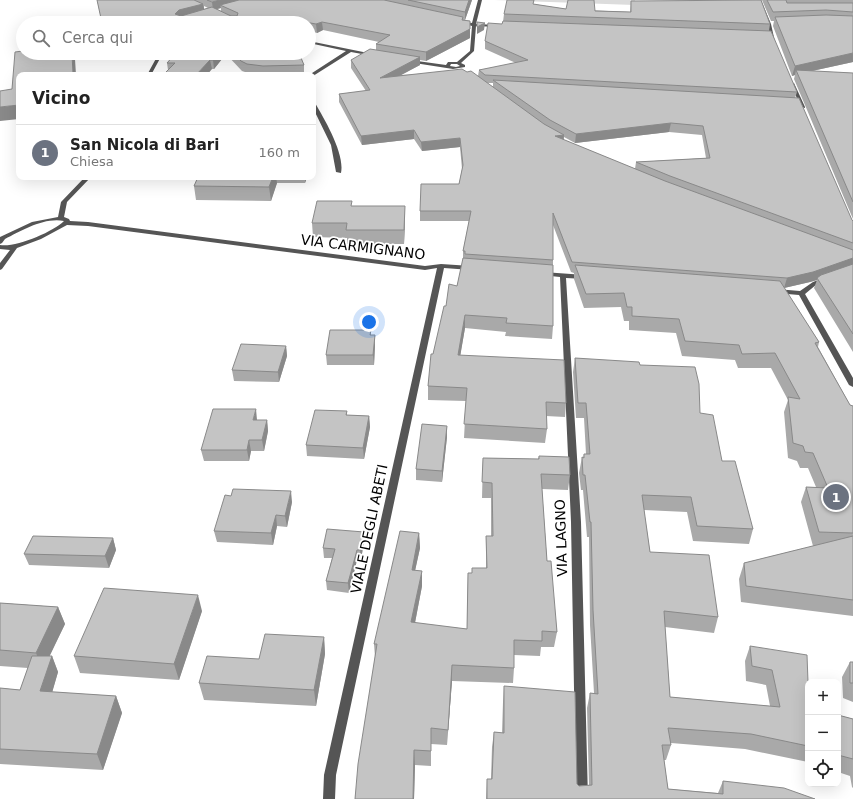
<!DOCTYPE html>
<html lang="it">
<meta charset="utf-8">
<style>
:root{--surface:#fff;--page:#f6f6f6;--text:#222;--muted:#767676;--line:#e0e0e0;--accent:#ea580c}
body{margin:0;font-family:"DejaVu Sans",sans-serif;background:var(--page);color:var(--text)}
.controls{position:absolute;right:12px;bottom:12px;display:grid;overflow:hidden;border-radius:8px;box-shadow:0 4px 16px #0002}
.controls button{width:36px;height:36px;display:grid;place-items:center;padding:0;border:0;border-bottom:1px solid var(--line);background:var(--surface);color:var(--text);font:20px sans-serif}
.you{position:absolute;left:369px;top:322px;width:14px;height:14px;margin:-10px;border:3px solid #fff;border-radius:50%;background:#1a73e8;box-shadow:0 0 0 6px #1a73e833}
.badge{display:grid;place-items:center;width:26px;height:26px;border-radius:50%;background:var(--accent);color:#fff;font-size:13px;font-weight:700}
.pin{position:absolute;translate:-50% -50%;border:2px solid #fff;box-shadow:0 1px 4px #0006}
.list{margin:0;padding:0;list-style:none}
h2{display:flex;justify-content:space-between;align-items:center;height:52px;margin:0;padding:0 16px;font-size:17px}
h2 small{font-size:13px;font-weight:400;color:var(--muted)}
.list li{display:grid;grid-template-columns:26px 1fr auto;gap:12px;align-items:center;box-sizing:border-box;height:56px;padding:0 16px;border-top:1px solid var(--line)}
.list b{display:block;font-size:15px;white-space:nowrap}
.list p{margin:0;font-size:13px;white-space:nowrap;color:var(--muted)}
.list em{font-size:13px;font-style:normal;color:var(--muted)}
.icon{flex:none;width:22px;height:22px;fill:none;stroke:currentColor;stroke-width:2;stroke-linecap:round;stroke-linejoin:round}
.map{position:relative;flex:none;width:853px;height:799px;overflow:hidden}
.search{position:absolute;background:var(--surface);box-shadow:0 4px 16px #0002;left:16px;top:16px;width:300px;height:44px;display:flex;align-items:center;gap:10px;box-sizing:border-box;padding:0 14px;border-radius:22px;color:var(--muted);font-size:15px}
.panel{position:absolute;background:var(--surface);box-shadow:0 4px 16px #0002;left:16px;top:72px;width:300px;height:108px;border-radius:8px}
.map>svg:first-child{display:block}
</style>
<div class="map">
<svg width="853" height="799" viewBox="0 0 853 799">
<rect width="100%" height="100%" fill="#fff"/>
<path fill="#dcdcdc" d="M494,0H635L634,5Z"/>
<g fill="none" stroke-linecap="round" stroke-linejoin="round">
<path fill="#555" fill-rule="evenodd" d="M478,0H482L476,24L497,25L499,26L497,27L476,26L474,51L461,63L465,65V67L453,69L408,62V60H410L446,65L448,62H457L470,51L472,26L459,22L461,21L472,23ZM451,64H457L460,66L456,67L450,66Z
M757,0H761L771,24L775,42L772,41L767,24Z
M309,41L373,54L375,55L373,56L351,52L313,76L309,75L346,51L309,43Z
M159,53H163L151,75H147Z
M790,82L794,83L805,107V108L801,107L790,83Z
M313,102L315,103C325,120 345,154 341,173L336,172L331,145L313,108Z
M85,177H91L67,202L64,217L69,219L70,221L88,222L425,266L441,264L471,266L474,268L471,270L444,268L336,775L335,799H323L324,775L437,268L425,270L88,226L67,225L41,239L17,248L2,269L0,270V263L10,250L0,249V245C15,248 53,232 64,221C44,217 21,231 5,239L2,243L0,244V237L32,222L58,217L61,202Z
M543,272L585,275L588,277L585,279L566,278L581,522L588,799H576L571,522L560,277L541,275L540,274Z
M826,277L828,278V280L817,284L805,294L853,378V387L849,385L799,295L776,293L773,291L776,289L800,291L813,282Z"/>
</g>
<path fill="#a9a9a9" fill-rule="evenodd" d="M97,0H472L465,20H463L470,21V38L426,61L420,60V65L400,75L467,72L478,76L479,70L516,63L485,49V41L502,24L503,22L504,14L533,4L566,9L630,12L631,1L770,24L769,31L797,92L795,98L852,220L853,221V352L814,288L817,280L810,282L784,288L819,342L818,347L850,405L853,406V616L741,602L739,579L744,563L813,546L801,502L806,487H816L808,468H800L797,461L788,458L784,412L788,400L771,368H738L735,360L682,356L676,333L629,330V321H624L621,307L584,308L574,279V273L571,272L553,225V326L552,339L505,336L506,332L465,328L460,356L566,403L565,417L546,416L547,429L545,443L464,438L466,401L428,400V386L433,354L446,306L457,286L463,260V251L469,221H420V211L459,184L462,169L460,147L422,151L414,139L362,145L339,102V94L366,91L351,68V60L376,50V44L379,42L323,30L317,33L309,31V23H102ZM204,6L208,8L204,9ZM221,8V11L217,9ZM487,83H493V87ZM669,132L702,135L706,158L636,162L635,169L564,140V137L575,143Z
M762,0H853V62L812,71L853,73V219L794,79L795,75L792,76L773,26L774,21H771Z
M174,53H299L304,65V75H261L248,73L242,71L226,54L214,69L168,70L167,63L174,55Z
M198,177H307L305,183H277L271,201L196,200L194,186Z
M352,206L405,220L404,244H347V238L313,237L312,223Z
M371,330V335H375V345L374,365H327L326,355Z
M286,346L287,356L279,382L234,381L232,370Z
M575,358L640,365L700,413L753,529L749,544L693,541L687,512L644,510L650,552L718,617L714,633L665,627L670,697L770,706L766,685L746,681L745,661L750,646L808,682V762L745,749L671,743V745L666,760H664L668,789L718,793L723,781L815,799H486L487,779H491L492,747L494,732L502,733L503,702L504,686L577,784L579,786L589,785L587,708L590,693H594L590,625L589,537H587L583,490H581L579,473L582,457L583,458L584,454H586L584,418H576L573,372Z
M347,411V415L369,416L370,427L364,459L307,456L306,445Z
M257,420H267L268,431L264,451H251L249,461H204L201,450Z
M447,426V437L442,482L416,480V469Z
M539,456L570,475L568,490L542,489L547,561L557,632L554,647H541L540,656L514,655V668L513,683L452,681L447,745L431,744V766L415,765L414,799H355L375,657L374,644L419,533L420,548L415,570L422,586L415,623L467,629L468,573H472L486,568V536H491V498H482L483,458L538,459Z
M292,502L287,527L277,526L273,545L217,542L214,531Z
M113,538L116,550L109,568L29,565L24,554Z
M364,541L361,560H357L349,593L327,590L326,581L332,558H324L323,548Z
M0,603L58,607L65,624L49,656H52L58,672L52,692L116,696L122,713L103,770L0,764V688L20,690L28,668L0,666Z
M202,611L179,680L80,673L74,656Z
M324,637L325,654L316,706L204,700L199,683L259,659Z
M850,662H853V702L843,698L842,677Z
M838,715L853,719V788L852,787L850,776L838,772Z"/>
<path fill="#898989" d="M220,0H253L220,5L221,8L213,10L212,2Z
M469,0H472L465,20V12Z
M203,4L205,13L181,19L175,14L179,10Z
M470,21V38L426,61V52Z
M322,22L323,30L317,33L316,24Z
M485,23L484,30L477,34V27Z
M72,53H74L75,59L76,75H73Z
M218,53H226V54L214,69L213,60Z
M853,53V62L798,74L796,70L795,75L792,76L795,66Z
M420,57V65L381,86L380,78Z
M210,60L212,69L207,75H196Z
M19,105V119L0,121V107Z
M671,123L669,132L575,143L576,134Z
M414,130V139L362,145L361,136Z
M564,135L563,144L555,136Z
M460,138V147L422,151L421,142Z
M273,177H276L277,183L271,201L269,187Z
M305,177H307L305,183Z
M405,206V220L404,244V230Z
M853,258V267L817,278V280L810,282L784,288L787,278Z
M465,315V328L458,369V355Z
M375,335V345L374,365L373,355Z
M286,346L287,356L279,382L278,372Z
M256,409L257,420H253Z
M369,416L370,427L364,459L363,448Z
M267,420L268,431L264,451L262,440Z
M447,426V437L442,482V471Z
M249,440L251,451L249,461L247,450Z
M291,491L292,502L287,527L285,516Z
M276,515L277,526L273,545L271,533Z
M364,532V541L361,560L360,550Z
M419,533L420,548L412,585V570Z
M113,538L116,550L109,568L105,556Z
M357,550V560L349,593L348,583Z
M422,571V586L412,638L411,622Z
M198,595L202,611L179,680L174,664Z
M58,607L65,624L43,670L36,653Z
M324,637L325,654L316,706L314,690Z
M52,656L58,672L48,707L40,691Z
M452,665V681L447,745L448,730Z
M116,696L122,713L103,770L97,754Z
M414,750L415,765L414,799H413Z"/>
<path fill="#c4c4c4" stroke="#898989" d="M97,0H194L203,4L179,10L175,14L181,16L212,7L231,16H237L238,13L220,5L239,0H384L463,17L462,20L470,21V29L426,52L376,44L390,35L322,22L316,24L288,19L289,23H102Z
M207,0H220L212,2Z
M408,0H469L465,12Z
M507,0H534L533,4L566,9L568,0H594L595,11L631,12V1L761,0L770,24L504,14Z
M767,0H786L787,3H853V12L826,10L773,12Z
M826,15L853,16V53L795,66L775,17Z
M503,21L771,31L797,92L485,75L479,70L528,60L485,41L488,23L502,24Z
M477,22L485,23L477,27Z
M370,49L420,57L380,78L462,69L467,72L471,71L544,124L564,135L555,136L665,181L853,250V258L813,272L787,278L572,262L553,213V260L465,254V251H463L471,211H420L421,184H459L463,165L460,138L421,142L414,130L361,136L339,94L370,90L351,60Z
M23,51V53H72L73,75H19V105L0,107V91L12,89L15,52Z
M176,53H218L213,60H210L196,75H163L175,63H167Z
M233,53H299L304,65L263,66L247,64L241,61Z
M796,70L853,73V202Z
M493,80L799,98L852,220L853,221V243L670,176L636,162L710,158L703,126L671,123L576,134L550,120Z
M198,177H273L269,187L194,186Z
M317,201H352L351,206H405L404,230H346L347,223H312Z
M463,258L553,265V326L506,323L507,318L465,315L458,355L564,360L566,403L546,402L547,429L464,424L467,388L428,386L431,354H433L444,306H446L449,284L457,286Z
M853,264V334L817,278L821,275Z
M575,265L780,281L819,342L815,343L850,405L853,406V533L819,532L806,487L828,488L813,453L805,452L803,446L793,443L788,397L800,399L775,353L742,354L739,345L685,341L679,319L632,316V307H627L624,293L586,294Z
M330,330H371L370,335H375L373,355H326Z
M241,344L286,346L278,372L232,370Z
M575,358L639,362L640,365L695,367L699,384L700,413L713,415L722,461H735L753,529L697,526L691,497L642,495L650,552L709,555L718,617L664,611L670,697L780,707L772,670L752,666L750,646L807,655L808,682V746L751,734L668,728L671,745H662L668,789L723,794V781L784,788L815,799H487V779H492L494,732L504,733V686L575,692L577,784L579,786L592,785L590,693L598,694L593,610L591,522H590L585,475H583L582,457L584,458V454H590L586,403H578Z
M213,409H256L253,420H267L262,440H249L247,450H201Z
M315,410L347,411L346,415L369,416L363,448L306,445Z
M422,424L447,426L442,471L416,469Z
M539,456L569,457L570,475L541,474L547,561H551L557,632L542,631V641L514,640V668L452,665L448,730L431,728V751L414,750L413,799H355L358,764L377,644H374L400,531L419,533L412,570L422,571L411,622L467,629L468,573H472V568H487L486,536H493L492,483L482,482L483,458L539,459Z
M233,489L291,491L285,516L276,515L271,533L214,531L225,495L231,496Z
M327,529L364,532L360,550H357L348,583L326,581L335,549L323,548Z
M33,536L113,538L105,556L24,554Z
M853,536V600L746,586L744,563Z
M104,588L198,595L174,664L74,656Z
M0,603L58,607L36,653L0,650Z
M265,634L324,637L314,690L199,683L207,656L259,659Z
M32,656H52L40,691L116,696L97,754L0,749V688L20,690Z
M850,662H853V683H850Z
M838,715L853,719V759L838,755Z"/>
<g text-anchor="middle" stroke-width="3.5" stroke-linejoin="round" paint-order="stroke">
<g font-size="14" fill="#000" stroke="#fff">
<text transform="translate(363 247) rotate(7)" y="5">VIA CARMIGNANO</text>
<text transform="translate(369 529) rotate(-78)" y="5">VIALE DEGLI ABETI</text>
<text transform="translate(561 538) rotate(-92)" y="5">VIA LAGNO</text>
</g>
</g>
</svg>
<div class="controls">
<button>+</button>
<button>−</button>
<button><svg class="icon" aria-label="locate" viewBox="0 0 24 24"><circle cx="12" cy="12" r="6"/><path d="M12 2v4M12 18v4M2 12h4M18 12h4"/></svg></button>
</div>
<div class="you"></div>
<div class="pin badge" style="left:836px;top:497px;background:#6b7280">1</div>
<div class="search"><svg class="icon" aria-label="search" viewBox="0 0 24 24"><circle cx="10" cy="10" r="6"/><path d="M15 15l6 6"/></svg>Cerca qui</div>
<section class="panel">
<h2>Vicino<small></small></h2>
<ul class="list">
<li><span class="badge" style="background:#6b7280">1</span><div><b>San Nicola di Bari</b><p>Chiesa</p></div><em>160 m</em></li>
</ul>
</section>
</div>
